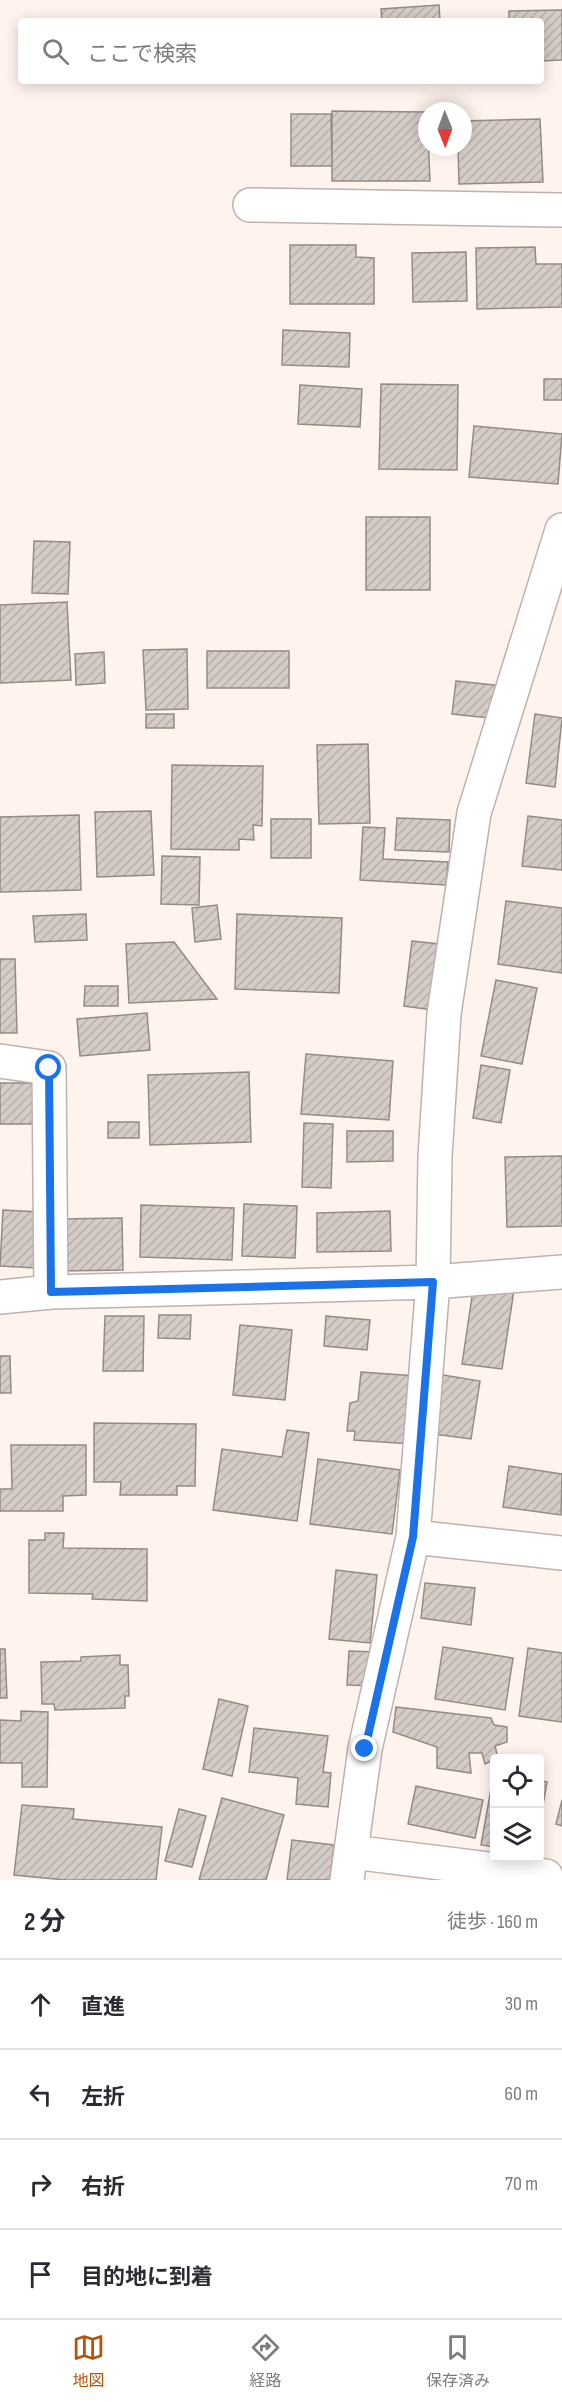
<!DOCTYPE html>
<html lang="ja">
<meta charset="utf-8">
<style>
:root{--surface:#fff;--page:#f2f2f3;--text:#2b2b33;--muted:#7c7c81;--line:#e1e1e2;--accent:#b45309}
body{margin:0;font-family:"Sofia Sans Condensed","Noto Sans JP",sans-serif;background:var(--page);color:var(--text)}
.controls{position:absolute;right:18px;bottom:18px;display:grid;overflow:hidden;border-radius:6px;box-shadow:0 3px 15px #0003}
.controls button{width:54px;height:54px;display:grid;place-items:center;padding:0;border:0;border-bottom:2px solid var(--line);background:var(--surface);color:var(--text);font:30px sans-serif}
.compass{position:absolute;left:418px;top:102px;width:54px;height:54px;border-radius:50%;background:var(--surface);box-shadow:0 3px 15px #0003;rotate:179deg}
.stop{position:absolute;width:18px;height:18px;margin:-14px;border:4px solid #1a73e8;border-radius:50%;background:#fff}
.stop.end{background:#1a73e8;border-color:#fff;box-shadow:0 2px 6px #0008}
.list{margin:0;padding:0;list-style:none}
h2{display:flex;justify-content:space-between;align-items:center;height:78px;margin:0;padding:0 24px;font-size:26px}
h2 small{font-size:20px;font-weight:400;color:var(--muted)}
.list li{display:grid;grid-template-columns:39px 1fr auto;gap:18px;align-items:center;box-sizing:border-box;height:90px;padding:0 24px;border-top:2px solid var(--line)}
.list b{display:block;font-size:22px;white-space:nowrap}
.list em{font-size:20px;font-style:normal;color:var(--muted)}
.icon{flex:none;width:33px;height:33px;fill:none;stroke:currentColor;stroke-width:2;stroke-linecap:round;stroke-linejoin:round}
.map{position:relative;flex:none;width:562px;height:1880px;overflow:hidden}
.search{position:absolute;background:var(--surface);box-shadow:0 3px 15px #0003;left:18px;right:18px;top:18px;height:66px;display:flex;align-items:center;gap:15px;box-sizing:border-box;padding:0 21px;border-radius:6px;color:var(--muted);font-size:22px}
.sheet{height:438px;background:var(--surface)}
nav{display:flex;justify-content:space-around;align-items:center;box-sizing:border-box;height:84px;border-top:2px solid var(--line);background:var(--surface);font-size:16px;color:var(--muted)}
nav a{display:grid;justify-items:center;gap:3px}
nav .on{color:var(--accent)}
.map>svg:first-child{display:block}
</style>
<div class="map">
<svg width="562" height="1880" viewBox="0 0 562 1880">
<defs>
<pattern id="building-hatch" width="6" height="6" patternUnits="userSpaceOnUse" patternTransform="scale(1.5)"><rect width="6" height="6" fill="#d6ccc7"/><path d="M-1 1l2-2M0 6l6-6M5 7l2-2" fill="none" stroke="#b7afaa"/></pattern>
</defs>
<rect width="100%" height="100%" fill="#fef3ed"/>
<path fill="url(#building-hatch)" stroke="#958b86" stroke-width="1.5" d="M439,5L440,21H382L381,9Z
M562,10V60L541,61V21H509V11Z
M332,111L427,112L430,181H332Z
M291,114H331L332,166H291Z
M540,119L543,182L459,184L458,147H463V121Z
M290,245H356V257L374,258V304H290Z
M535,247L536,264H562V307L477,309L476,248Z
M466,252L467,301L413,302L412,253Z
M283,330L350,333L349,367L282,365Z
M544,379H562V400H544Z
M381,384L458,385L457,470L379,469Z
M300,385L362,389L360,427L298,424Z
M474,426L562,434L558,484L469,477Z
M366,517H430V590H366Z
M34,541L70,542L68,594L32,593Z
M67,602L71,680L0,683V605Z
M187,649L188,709L146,710L143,650Z
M207,651H289V688H207Z
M104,652L105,683L76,685L75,654Z
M456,681L503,686L499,719L452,714Z
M146,714H174V728H146Z
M535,714L562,718L555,787L526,783Z
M368,744L370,823L319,824L317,745Z
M172,765L263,766L262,826L253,825L254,840L239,839V850L171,849Z
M151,811L154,875L97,877L95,812Z
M79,815L81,890L0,892V817Z
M528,816L562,820V870L522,866Z
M397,818L450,820L449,852L395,850Z
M271,819H311V858H271Z
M363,827L385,828L383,859L448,862L446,885L360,880Z
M162,856L200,857L199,905L161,904Z
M506,901L562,908V973L498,964Z
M217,905L221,939L195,942L192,908Z
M86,914L87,940L35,942L33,916Z
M237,914L342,918L339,993L235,989Z
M412,941L448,945L440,1011L404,1006Z
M174,942L217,999L129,1003L126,944Z
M0,959H15L17,1033H0Z
M496,980L537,988L522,1064L481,1056Z
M85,986H118V1006H84Z
M147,1013L150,1050L80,1056L77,1019Z
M306,1054L393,1061L389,1120L301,1114Z
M481,1065L510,1070L501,1123L473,1118Z
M249,1072L251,1142L150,1145L148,1075Z
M0,1083H33V1124H0Z
M108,1122H139V1138H108Z
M304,1123L333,1124L331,1188L302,1187Z
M347,1131H393V1161L347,1162Z
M562,1156V1226L507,1227L505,1157Z
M244,1204L297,1206L295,1258L242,1256Z
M141,1205L234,1208L232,1260L140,1257Z
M3,1210L40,1212L36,1268L0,1266Z
M390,1211L391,1251L317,1252V1213Z
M122,1218L123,1270L60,1271V1219Z
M474,1283L514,1290L502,1369L462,1364Z
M159,1315H191L190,1339L158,1338Z
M105,1316H144L143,1371H103Z
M326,1316L370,1320L367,1350L324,1346Z
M240,1325L292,1330L285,1400L233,1395Z
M0,1356H10L11,1393H0Z
M361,1372L416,1376L411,1444L354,1440L355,1431H347L350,1403L358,1401Z
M443,1375L480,1381L471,1439L434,1434Z
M94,1423L196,1424L195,1486H177V1495H120L121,1482H94Z
M287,1430L309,1433L297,1521L213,1510L222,1449L282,1457Z
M11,1445H86V1495L63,1496V1511H0V1489H12Z
M318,1459L400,1470L392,1534L310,1524Z
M509,1466L562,1474L561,1515L503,1507Z
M45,1533H64L63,1548L147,1549V1601L92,1599L93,1594L29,1593V1540H45Z
M336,1570L377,1575L370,1643L329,1639Z
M425,1583L475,1588L471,1625L421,1618Z
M443,1647L513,1658L505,1710L435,1699Z
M528,1648L562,1653V1722L519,1716Z
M0,1649H5L7,1698H0Z
M349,1651L377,1652L375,1686L347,1685Z
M120,1655V1665H128L129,1696H125V1708L55,1710L54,1704H42L41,1662L81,1661V1657Z
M219,1699L248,1706L232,1776L203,1769Z
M396,1707L491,1718L494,1725L507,1727V1742L495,1746L498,1758L485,1764L482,1753H469L471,1773L437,1768V1747L393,1732Z
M21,1711L48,1712L47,1787H22V1763H0V1720L21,1721Z
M254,1728L328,1736L323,1772L331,1773L328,1807L296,1804L298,1778L249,1772Z
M494,1772V1847L481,1845Z
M540,1781L547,1782L540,1822Z
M416,1786L483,1800L475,1838L408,1824Z
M222,1798L284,1815L266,1880H199Z
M562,1800V1826L556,1824Z
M22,1805L74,1809L73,1819L162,1827L156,1880H65L14,1875Z
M179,1809L206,1816L192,1867L165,1861Z
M292,1840L334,1845L330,1880H287Z"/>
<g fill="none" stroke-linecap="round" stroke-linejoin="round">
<defs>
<path id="minor" d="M250,205L562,210
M562,530L474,813L444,1014L435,1157L433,1282L562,1272
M0,1061L49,1068L51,1292
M0,1297L51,1292L433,1282L413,1537L365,1749L347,1880
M413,1537L562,1553
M352,1852L546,1876L545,1880"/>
</defs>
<use href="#minor" stroke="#bdb2ad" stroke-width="36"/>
<use href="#minor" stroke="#fff" stroke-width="33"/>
</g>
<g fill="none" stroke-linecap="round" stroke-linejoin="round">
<path stroke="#1a73e8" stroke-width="8" d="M49,1068L51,1292L433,1282L413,1537L365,1749"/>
</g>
</svg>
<div class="controls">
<button><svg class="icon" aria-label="locate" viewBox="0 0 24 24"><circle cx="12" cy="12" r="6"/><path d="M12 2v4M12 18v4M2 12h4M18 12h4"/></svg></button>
<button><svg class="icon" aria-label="layers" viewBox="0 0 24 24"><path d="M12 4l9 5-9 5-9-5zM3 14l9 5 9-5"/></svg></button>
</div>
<svg class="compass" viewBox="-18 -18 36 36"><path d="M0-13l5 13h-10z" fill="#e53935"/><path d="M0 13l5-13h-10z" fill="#7c7c81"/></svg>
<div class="stop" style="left:49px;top:1068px"></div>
<div class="stop end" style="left:365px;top:1749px"></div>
<div class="search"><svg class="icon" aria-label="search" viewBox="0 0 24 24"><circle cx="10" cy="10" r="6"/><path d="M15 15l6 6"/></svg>ここで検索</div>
</div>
<section class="sheet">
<h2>2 分<small>徒歩 · 160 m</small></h2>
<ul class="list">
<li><svg class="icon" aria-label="ahead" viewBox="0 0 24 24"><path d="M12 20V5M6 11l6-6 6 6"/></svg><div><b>直進</b></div><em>30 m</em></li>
<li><svg class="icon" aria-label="left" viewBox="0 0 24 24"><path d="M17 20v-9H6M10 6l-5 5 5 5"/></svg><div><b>左折</b></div><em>60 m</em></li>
<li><svg class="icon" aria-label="right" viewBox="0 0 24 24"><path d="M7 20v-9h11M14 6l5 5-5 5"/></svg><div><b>右折</b></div><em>70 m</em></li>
<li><svg class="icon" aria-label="arrive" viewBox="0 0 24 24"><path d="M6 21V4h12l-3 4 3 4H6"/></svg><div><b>目的地に到着</b></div></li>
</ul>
</section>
<nav>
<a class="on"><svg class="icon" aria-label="map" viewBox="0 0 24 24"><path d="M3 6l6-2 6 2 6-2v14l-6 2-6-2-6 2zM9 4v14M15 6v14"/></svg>地図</a>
<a><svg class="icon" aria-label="directions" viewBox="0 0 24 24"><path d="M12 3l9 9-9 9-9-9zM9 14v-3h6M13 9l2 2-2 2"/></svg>経路</a>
<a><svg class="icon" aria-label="saved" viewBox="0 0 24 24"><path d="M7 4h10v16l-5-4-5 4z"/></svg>保存済み</a>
</nav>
